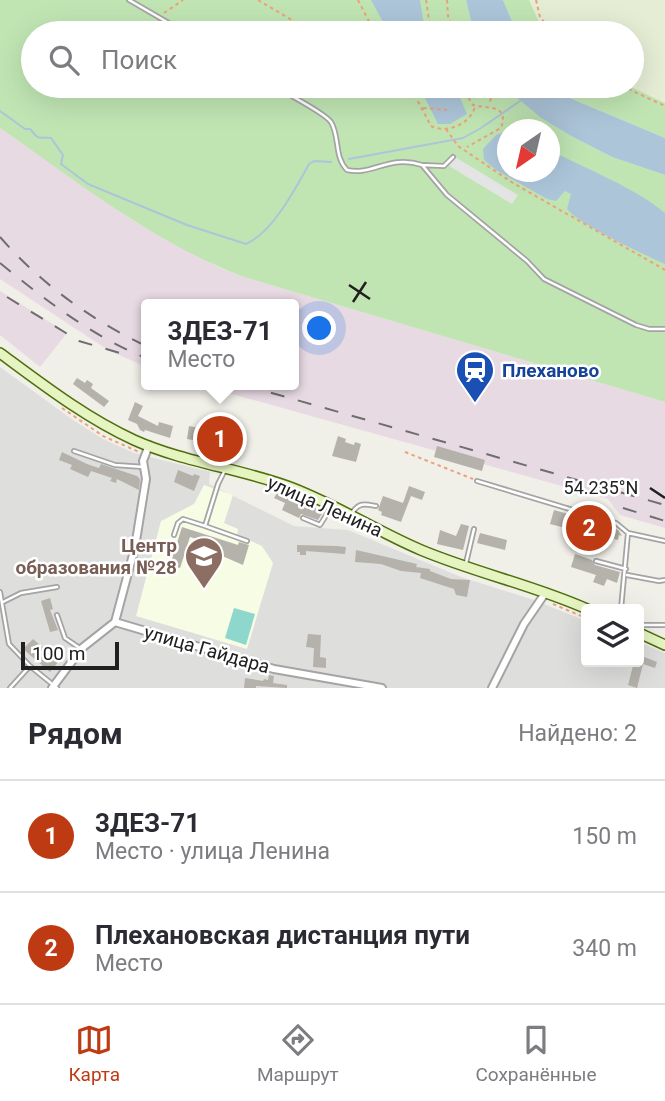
<!DOCTYPE html>
<html lang="ru">
<meta charset="utf-8">
<style>
:root{--surface:#fff;--page:#f7f7f7;--text:#2b2b33;--muted:#7c7c81;--line:#e1e1e2;--accent:#be3a13}
body{margin:0;font-family:Roboto,sans-serif;background:var(--page);color:var(--text)}
.controls{position:absolute;right:21px;bottom:21px;display:grid;overflow:hidden;border-radius:7px;box-shadow:0 7px 28px #0002}
.controls button{width:63px;height:63px;display:grid;place-items:center;padding:0;border:0;border-bottom:2px solid var(--line);background:var(--surface);color:var(--text);font:35px sans-serif}
.compass{position:absolute;left:497px;top:119px;width:63px;height:63px;border-radius:50%;background:var(--surface);box-shadow:0 7px 28px #0002;rotate:214deg}
.scale{position:absolute;left:21px;bottom:18px;width:98px;box-sizing:border-box;padding-left:7px;border:4px solid #202020;border-top:0;font-size:19px;line-height:24px;white-space:nowrap;color:#202020;-webkit-text-stroke:5px #fff;paint-order:stroke}
.you{position:absolute;left:320px;top:329px;width:24px;height:24px;margin:-18px;border:5px solid #fff;border-radius:50%;background:#1a73e8;box-shadow:0 0 0 10px #1a73e833}
.badge{display:grid;place-items:center;width:46px;height:46px;border-radius:50%;background:var(--accent);color:#fff;font-size:23px;font-weight:700}
.pin{position:absolute;translate:-50% -50%;border:4px solid #fff;box-shadow:0 2px 7px #0006}
.popup{position:absolute;left:141px;top:299px;width:158px;height:91px;box-sizing:border-box;display:grid;place-content:center;border-radius:7px;background:var(--surface);filter:drop-shadow(0 2px 5px #0005);font-size:23px;white-space:nowrap;color:var(--muted)}
.popup b{font-size:26px;color:var(--text)}
.popup::after{content:'';position:absolute;left:50%;top:100%;margin-left:-14px;border:14px solid transparent;border-top-color:var(--surface)}
.list{margin:0;padding:0;list-style:none}
h2{display:flex;justify-content:space-between;align-items:center;height:91px;margin:0;padding:0 28px;font-size:30px}
h2 small{font-size:23px;font-weight:400;color:var(--muted)}
.list li{display:grid;grid-template-columns:46px 1fr auto;gap:21px;align-items:center;box-sizing:border-box;height:112px;padding:0 28px;border-top:2px solid var(--line)}
.list b{display:block;font-size:26px;white-space:nowrap}
.list p{margin:0;font-size:23px;white-space:nowrap;color:var(--muted)}
.list em{font-size:23px;font-style:normal;color:var(--muted)}
.icon{flex:none;width:38px;height:38px;fill:none;stroke:currentColor;stroke-width:2;stroke-linecap:round;stroke-linejoin:round}
.map{position:relative;flex:none;width:665px;height:688px;overflow:hidden}
.search{position:absolute;background:var(--surface);box-shadow:0 7px 28px #0002;left:21px;right:21px;top:21px;height:77px;display:flex;align-items:center;gap:18px;box-sizing:border-box;padding:0 24px;border-radius:38px;color:var(--muted);font-size:26px}
.sheet{height:315px;background:var(--surface)}
nav{display:flex;justify-content:space-around;align-items:center;box-sizing:border-box;height:98px;border-top:2px solid var(--line);background:var(--surface);font-size:19px;color:var(--muted)}
nav a{display:grid;justify-items:center;gap:4px}
nav .on{color:var(--accent)}
.map>svg:first-child{display:block}
</style>
<div class="map">
<svg width="665" height="688" viewBox="0 0 665 688">
<rect width="100%" height="100%" fill="#f0efe8"/>
<path fill="#dededd" d="M0,367L73,420L103,439L134,453L210,472L209,484L294,526L348,530L461,577L534,600L586,621V662H639V642L665,653V688H0Z"/>
<path fill="#e8dae3" d="M0,128L134,221L218,267L244,277L665,402V528L620,515L608,499L200,385H294V304H146V367L108,350L0,279Z
M0,291L67,333L40,367L0,335Z"/>
<path fill="#f7fce4" d="M204,485L233,495L224,523L238,529L237,535L262,546L273,563L247,649L136,616L161,521L194,504Z"/>
<path fill="#e5edd5" d="M529,0H665V103L629,86H632V33H551L540,24Z"/>
<path fill="#c0e5b3" fill-rule="evenodd" d="M0,0H466L474,33H33V86H505L510,92L541,118L571,136L612,157L665,175V402L244,277C154,243 78,182 0,128ZM508,130H550V172H508Z
M503,0H529L540,24L551,33H517Z
M556,86H629L665,103V138L565,96Z"/>
<path fill="#8ed7cc" d="M234,608L255,614L246,645L225,638Z"/>
<path fill="#e4e4e4" d="M455,157L518,195L512,204L449,166Z"/>
<path fill="#adc5d9" d="M371,0H420L424,26L408,33H389Z
M466,0H503L517,33H474Z
M419,86H455L467,114L450,124H438Z
M505,86H556L565,96L665,138V175L612,157L571,136L541,118L510,92Z
M504,132H507L508,172H550V150C588,170 632,186 665,213V264C643,254 580,225 567,209L571,194L565,191L556,201L547,199L496,170L484,160L483,149L496,135Z"/>
<g fill="none" stroke-linecap="round" stroke-linejoin="round">
<path stroke="#adc5d9" stroke-width="2" d="M0,111L25,129H30C41,142 36,136 51,138L63,155L61,164L88,184L187,225L246,244C272,233 296,188 309,164L314,161L331,162
M349,159L463,138L481,128L520,101"/>
</g>
<path fill="#b5b2ab" d="M77,378L85,383L87,380L93,384L91,388L109,401L104,407L73,384Z
M135,402L143,406L138,416L158,426L159,422L173,426L170,438L145,430L144,432L140,430L137,424L128,420Z
M189,426L209,430V432H227L225,446L187,439Z
M338,436L346,439L345,442L354,445L355,442L361,444L356,462L332,456Z
M437,446L485,460L482,471L434,457Z
M62,452L87,464L99,468L101,464L137,476L140,479L139,490L117,479L116,483L110,481L112,478L91,471L88,477L70,469L72,465L59,460Z
M178,470L193,476L194,474L200,476L194,491L174,482Z
M409,486L425,492L422,500L411,496L401,522L381,515L382,512L378,510L383,496L403,503Z
M277,493L288,497L289,495L323,512L318,520L301,514L299,518L282,510L285,503L274,498Z
M554,510L601,523L600,525L618,530L622,536L619,535L618,540L597,534V536L550,524Z
M461,524L469,526L463,550L437,544L440,530L456,536Z
M182,527L238,545L239,542L249,545L243,565L220,555L222,549L216,547V545L190,537L180,568L170,565Z
M480,533L507,540L505,550L477,543Z
M297,545L336,546L346,547L345,554L306,551V555H300V552H297Z
M356,550L417,564L416,567L430,569V571L451,579L470,580L467,597L456,595L454,589L420,578L421,573L401,571L381,564L355,562Z
M575,554L592,560L595,565L620,572L617,583L607,579L604,586L593,582L596,575L571,567Z
M50,598L53,609L50,610L58,630L50,632L41,601Z
M308,634L321,635L320,657L326,658V668L313,667L314,648L306,647Z
M33,639L59,661L50,672L23,649Z
M639,655L657,662L655,668L643,664L637,688L628,685L634,662H639Z
M269,675L274,676L273,683L287,685V688L256,686V688H244L245,678L263,681L264,679L268,680Z"/>
<g fill="none" stroke-linecap="round" stroke-linejoin="round">
<defs>
<path id="service" d="M129,0L186,33
M274,86C286,93 325,113 331,122C340,137 334,157 347,170C373,176 389,154 422,165L447,195L527,261L544,279L636,325L649,329H665
M422,165L444,166L453,157
M74,451L115,465L144,467
M477,481L616,523L628,533
M352,513C359,502 365,504 376,506
M303,518L320,525L330,509
M205,526L247,541
M174,535L178,523L183,519L205,526L218,484L225,470
M596,561L626,569
M466,563L474,529
M627,575L659,581L665,580
M0,592L9,644L30,666
M3,602L21,593L57,587
M621,609L628,533L665,541
M57,615L65,638L81,649
M639,625H665
M10,688L30,666L57,688"/>
<path id="minor" d="M115,622L274,669L382,688
M52,688L82,648L115,622L135,547L146,479L143,461L149,445
M492,688L524,624L546,592"/>
<path id="secondary" d="M0,353C42,384 86,418 134,440C183,462 237,468 287,486C334,503 376,531 421,550C476,573 533,585 587,609
M639,633L665,645"/>
</defs>
<use href="#service" stroke="#a4a4a4" stroke-width="6"/>
<use href="#minor" stroke="#a4a4a4" stroke-width="10"/>
<use href="#secondary" stroke="#4f6f0f" stroke-width="12"/>
<path stroke="#eda17b" stroke-width="2" stroke-dasharray="3.5 3.5" stroke-linecap="butt" d="M258,0L314,33
M358,0L375,33
M426,0L431,33
M447,0L448,16L454,33
M536,0L540,17L553,33
M164,13L183,0
M151,33L158,20
M404,86L414,94L431,126C447,134 470,124 475,107
M461,86L473,105C485,109 510,103 501,128L467,147
M484,86L491,96L490,104
M622,86L665,106
M423,108L447,110
M446,129L458,146L513,183L665,270
M62,408L103,436L139,452
M405,452L473,479
M553,604L586,618"/>
<use href="#service" stroke="#fff" stroke-width="2.5"/>
<use href="#minor" stroke="#fff" stroke-width="6"/>
<use href="#secondary" stroke="#e6f4c2" stroke-width="9"/>
<path stroke="#6e6e6e" stroke-width="2" stroke-dasharray="14 14" stroke-linecap="butt" d="M0,237C40,283 91,320 146,346
M0,263C44,299 93,337 146,358
M7,297L79,341L123,354
M244,385L665,505
M623,508L665,521"/>
</g>
<path fill="none" stroke="#202020" stroke-width="2.5" d="M349,285L370,299M353,302L366,282M650,488L665,498"/>
<defs>
<symbol id="station-pin" viewBox="-11 -11 22 30"><path d="M0 17L-7.5 6A9.5 9.5 0 1 1 7.5 6Z" fill="#1a4fb4" stroke="#fff"/><path d="M-3-6H3Q5-6 5-4V2Q5 4 3 4L4.5 6H3L1.5 4h-3L-3 6H-4.5L-3 4Q-5 4-5 2V-4Q-5-6-3-6ZM-3.5-4v3h7v-3ZM-3.5 1v1.5H-2V1ZM2 1v1.5H3.5V1Z" fill="#fff"/></symbol>
<symbol id="school-pin" viewBox="-11 -11 22 30"><path d="M0 17L-7.5 6A9.5 9.5 0 1 1 7.5 6Z" fill="#8d6e63" stroke="#fff"/><path d="M0-5L7-2L0 1L-7-2ZM-4 1L0 2.5L4 1V4Q0 6-4 4Z" fill="#fff"/></symbol>
</defs>
<g fill-rule="evenodd">
<use href="#station-pin" x="453" y="348" width="44" height="60"/>
<use href="#school-pin" x="182" y="534" width="44" height="60"/>
</g>
<g text-anchor="middle" stroke-width="5" stroke-linejoin="round" paint-order="stroke">
<g font-size="19" font-weight="bold" fill="#164399" stroke="#fff" text-anchor="start">
<text x="502" y="377">Плеханово</text>
</g>
<g font-size="19" fill="#202020" stroke="#fff">
<text transform="translate(325 506) rotate(24)" y="7">улица Ленина</text>
<text transform="translate(207 649) rotate(16)" y="7">улица Гайдара</text>
</g>
<g font-size="19" font-weight="bold" fill="#785e54" stroke="#fff" text-anchor="end">
<text x="177" y="552">Центр<tspan x="177" dy="22">образования №28</tspan></text>
</g>
</g>
<g font-size="18" text-anchor="middle" fill="#202020" stroke="#fff" stroke-width="5" stroke-linejoin="round" paint-order="stroke">
<text x="601" y="494">54.235°N</text>
</g>
</svg>
<div class="controls">
<button><svg class="icon" aria-label="layers" viewBox="0 0 24 24"><path d="M12 4l9 5-9 5-9-5zM3 14l9 5 9-5"/></svg></button>
</div>
<svg class="compass" viewBox="-18 -18 36 36"><path d="M0-13l5 13h-10z" fill="#e53935"/><path d="M0 13l5-13h-10z" fill="#7c7c81"/></svg>
<div class="scale">100 m</div>
<div class="you"></div>
<div class="pin badge" style="left:220px;top:439px">1</div>
<div class="popup"><b>3ДЕЗ-71</b>Место</div>
<div class="pin badge" style="left:589px;top:528px">2</div>
<div class="search"><svg class="icon" aria-label="search" viewBox="0 0 24 24"><circle cx="10" cy="10" r="6"/><path d="M15 15l6 6"/></svg>Поиск</div>
</div>
<section class="sheet">
<h2>Рядом<small>Найдено: 2</small></h2>
<ul class="list">
<li><span class="badge">1</span><div><b>3ДЕЗ-71</b><p>Место · улица Ленина</p></div><em>150 m</em></li>
<li><span class="badge">2</span><div><b>Плехановская дистанция пути</b><p>Место</p></div><em>340 m</em></li>
</ul>
</section>
<nav>
<a class="on"><svg class="icon" aria-label="map" viewBox="0 0 24 24"><path d="M3 6l6-2 6 2 6-2v14l-6 2-6-2-6 2zM9 4v14M15 6v14"/></svg>Карта</a>
<a><svg class="icon" aria-label="directions" viewBox="0 0 24 24"><path d="M12 3l9 9-9 9-9-9zM9 14v-3h6M13 9l2 2-2 2"/></svg>Маршрут</a>
<a><svg class="icon" aria-label="saved" viewBox="0 0 24 24"><path d="M7 4h10v16l-5-4-5 4z"/></svg>Сохранённые</a>
</nav>
